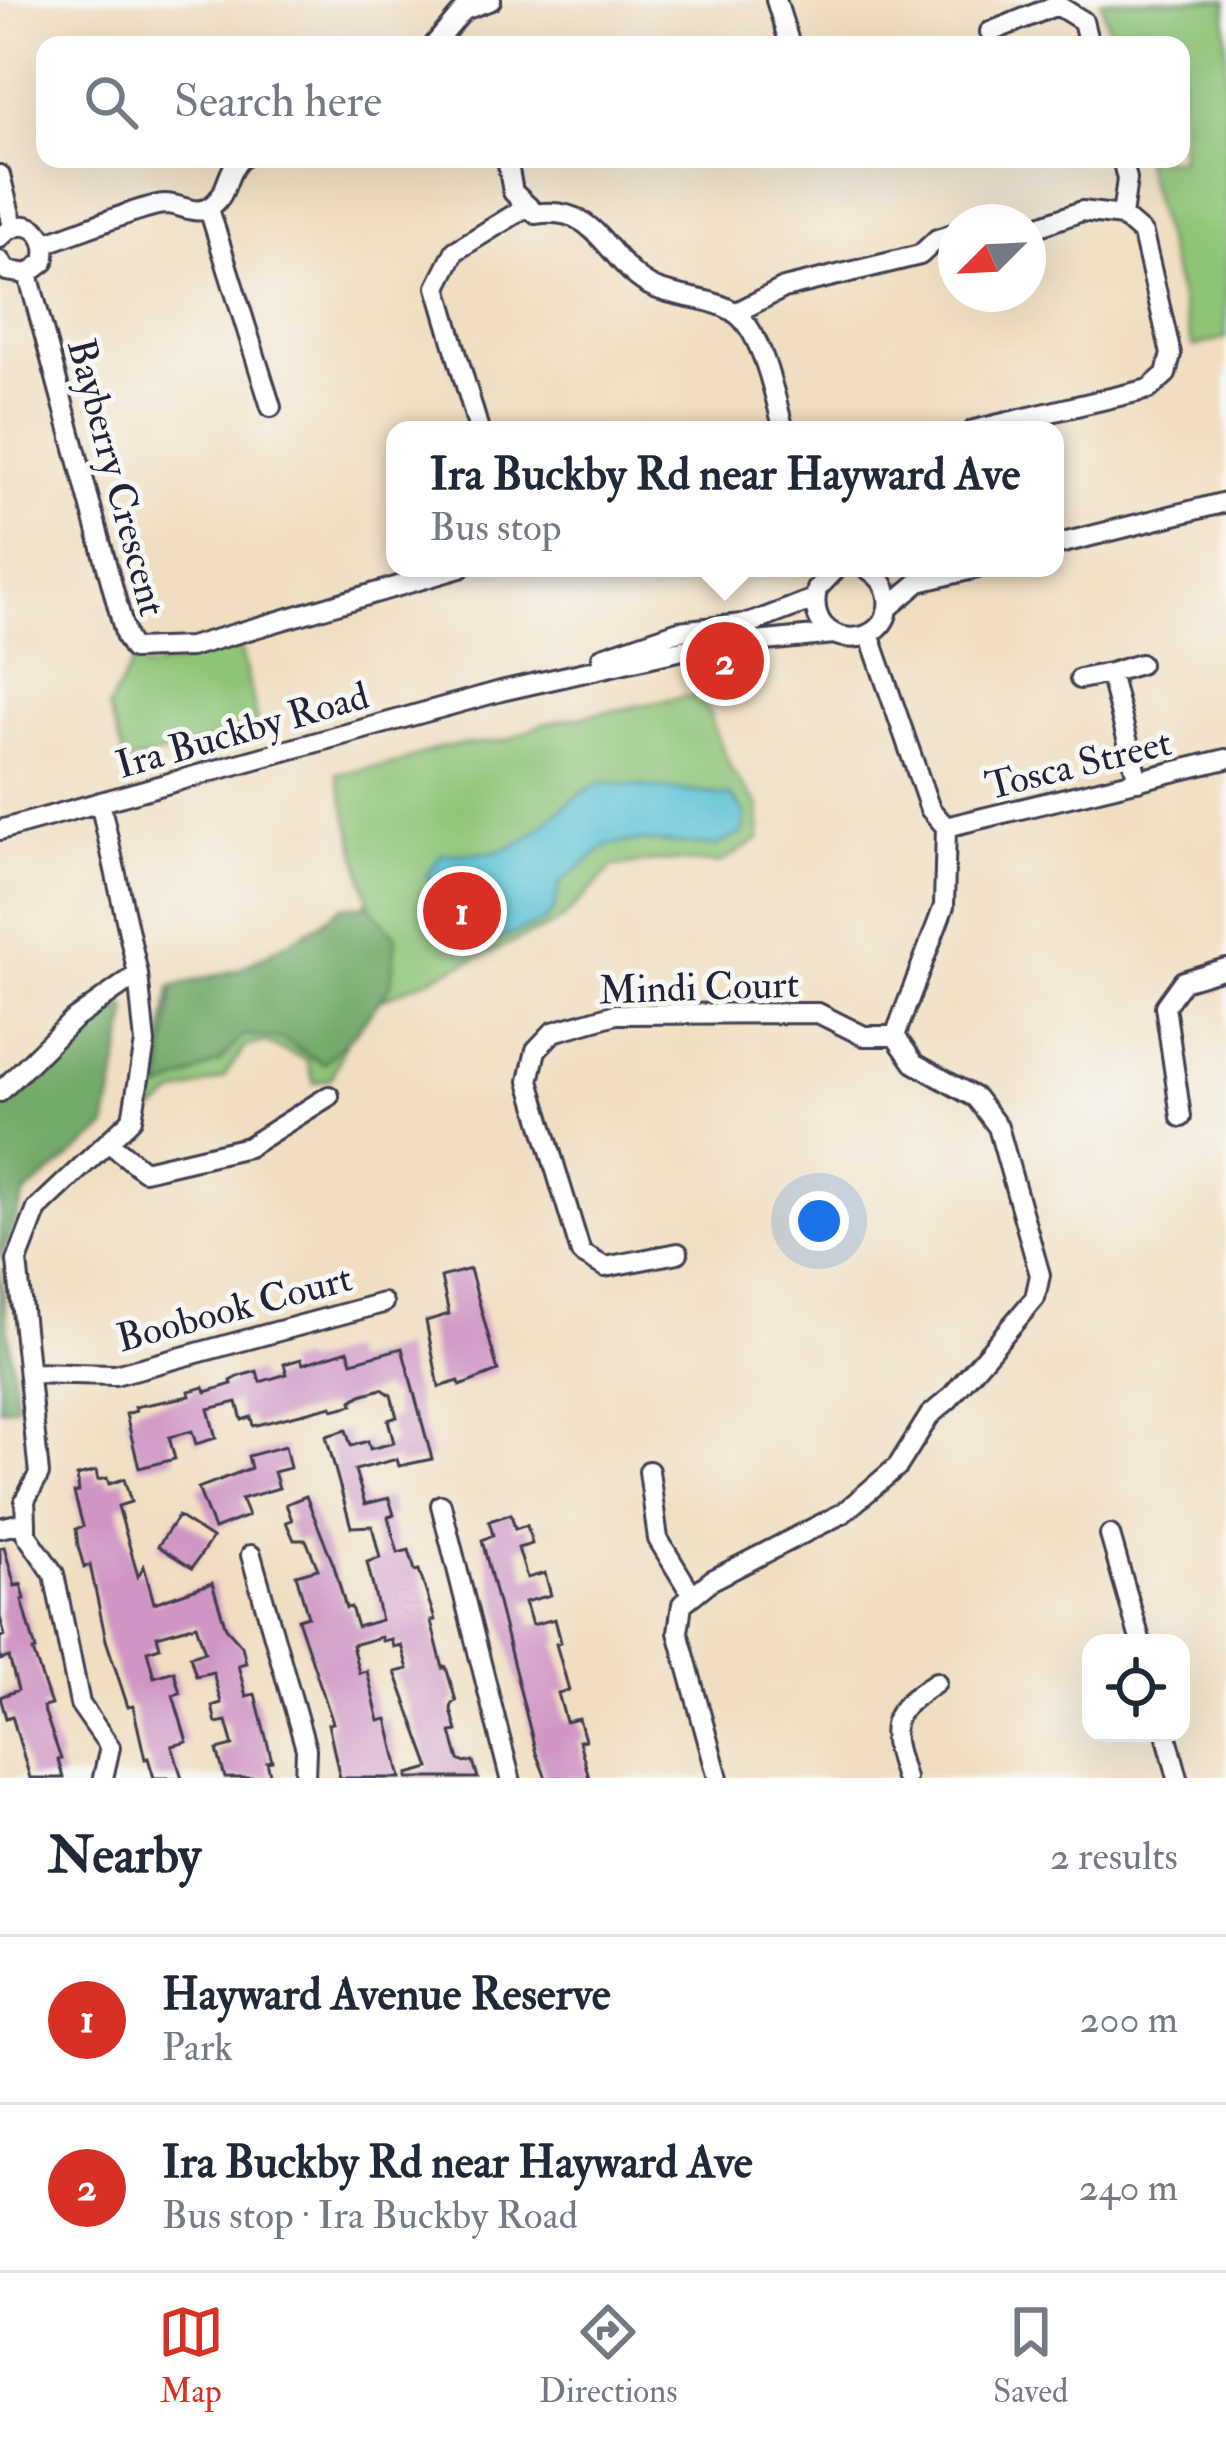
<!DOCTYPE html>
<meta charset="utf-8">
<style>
:root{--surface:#fff;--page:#f6f6f7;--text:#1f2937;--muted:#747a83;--line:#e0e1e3;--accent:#d93025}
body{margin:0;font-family:"IM FELL Double Pica",serif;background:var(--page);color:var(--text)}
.controls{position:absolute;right:36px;bottom:36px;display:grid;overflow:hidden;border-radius:24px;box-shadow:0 12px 48px #0002}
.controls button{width:108px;height:108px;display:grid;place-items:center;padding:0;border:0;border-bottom:3px solid var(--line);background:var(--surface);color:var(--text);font:60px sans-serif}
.compass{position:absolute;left:938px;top:204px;width:108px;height:108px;border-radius:50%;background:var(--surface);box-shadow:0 12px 48px #0002;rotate:246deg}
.you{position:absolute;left:819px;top:1221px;width:42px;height:42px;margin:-30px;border:9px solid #fff;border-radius:50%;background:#1a73e8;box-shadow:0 0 0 18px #1a73e833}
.badge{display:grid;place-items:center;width:78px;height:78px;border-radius:50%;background:var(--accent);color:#fff;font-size:39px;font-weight:700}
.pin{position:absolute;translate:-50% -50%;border:6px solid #fff;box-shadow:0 3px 12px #0006}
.popup{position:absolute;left:386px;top:421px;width:678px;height:156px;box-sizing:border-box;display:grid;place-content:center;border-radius:24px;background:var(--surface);filter:drop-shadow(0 3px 9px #0005);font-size:39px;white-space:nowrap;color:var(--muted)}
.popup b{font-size:45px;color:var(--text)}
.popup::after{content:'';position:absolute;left:50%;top:100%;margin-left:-24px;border:24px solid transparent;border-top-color:var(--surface)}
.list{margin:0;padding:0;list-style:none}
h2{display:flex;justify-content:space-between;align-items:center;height:156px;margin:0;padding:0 48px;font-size:51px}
h2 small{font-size:39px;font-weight:400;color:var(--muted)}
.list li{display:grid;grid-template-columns:78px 1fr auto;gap:36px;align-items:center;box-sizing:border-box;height:168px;padding:0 48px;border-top:3px solid var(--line)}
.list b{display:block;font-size:45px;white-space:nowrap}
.list p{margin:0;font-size:39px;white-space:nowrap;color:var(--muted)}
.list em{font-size:39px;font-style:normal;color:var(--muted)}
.icon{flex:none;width:66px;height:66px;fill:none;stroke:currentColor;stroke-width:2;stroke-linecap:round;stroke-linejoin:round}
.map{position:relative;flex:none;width:1226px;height:1778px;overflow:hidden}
.search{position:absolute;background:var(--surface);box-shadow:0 12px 48px #0002;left:36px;right:36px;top:36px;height:132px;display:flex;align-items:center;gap:30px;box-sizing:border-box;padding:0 42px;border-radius:24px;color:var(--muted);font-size:45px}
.sheet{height:492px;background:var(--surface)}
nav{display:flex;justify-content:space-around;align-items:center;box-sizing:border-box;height:168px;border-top:3px solid var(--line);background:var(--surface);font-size:33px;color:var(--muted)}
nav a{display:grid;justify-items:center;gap:6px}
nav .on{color:var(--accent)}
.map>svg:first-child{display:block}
</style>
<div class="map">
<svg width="1226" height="1778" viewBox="0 0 1226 1778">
<rect width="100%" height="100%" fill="#f6f6f2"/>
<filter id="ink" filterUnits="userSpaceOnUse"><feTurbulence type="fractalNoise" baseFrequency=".00833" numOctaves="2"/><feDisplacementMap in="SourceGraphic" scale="24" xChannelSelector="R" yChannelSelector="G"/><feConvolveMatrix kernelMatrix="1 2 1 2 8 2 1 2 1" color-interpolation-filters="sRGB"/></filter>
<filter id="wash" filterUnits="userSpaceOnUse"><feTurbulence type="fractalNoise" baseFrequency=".004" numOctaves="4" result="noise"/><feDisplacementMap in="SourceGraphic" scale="48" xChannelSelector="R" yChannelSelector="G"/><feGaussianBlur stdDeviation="2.7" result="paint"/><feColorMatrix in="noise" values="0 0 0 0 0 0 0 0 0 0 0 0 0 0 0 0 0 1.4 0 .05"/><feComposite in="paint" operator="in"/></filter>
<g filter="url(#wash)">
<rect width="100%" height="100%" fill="#f1dec0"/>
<path fill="#8ec577" stroke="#587459" stroke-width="3" d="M1101,0H1226V338L1193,347L1143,159H1181V45H1113Z
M240,647L259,727L126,763L108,708L133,662L150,668Z
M701,694L732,772L759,806L760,839L720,863L655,861L613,867L561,921L360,1009L331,1079L314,1083L307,1060L264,1042L245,1047L223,1078L174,1095L152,1112L170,987L267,962L369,901L337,774L396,764L442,747L508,740L543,724Z"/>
<path fill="#72aa68" stroke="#4a6652" stroke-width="3" d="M369,905L396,937L391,985L357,1030L324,1064L282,1039L244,1035L220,1061L161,1091L173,987L236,971L315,927L343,906Z
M125,1005L128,1013L106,1128L25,1194L0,1260V1110L80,1030Z
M0,1267L17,1405L0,1409Z"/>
<path fill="#58c2d5" stroke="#3d7288" stroke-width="3" d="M603,782L731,796L745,813L743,833L715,846L637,841L608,845L560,883L554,910L545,921L481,947C450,932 440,906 427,875L442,854C460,853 483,855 500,851C541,840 561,798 603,782Z"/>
<g id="blocks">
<path fill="#cf95c5" d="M470,1269L498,1371L460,1386L459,1381L439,1387L426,1321L449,1314L441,1277Z
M402,1348L432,1459L399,1466L397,1459L355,1470L365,1504L389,1498L394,1515L388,1517L398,1553L409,1550L415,1571L419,1570L435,1620L431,1621L443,1668L446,1667L456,1701L452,1703L451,1710L457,1731L451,1732L459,1760L465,1763L473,1761L478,1778H408V1774L430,1768L395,1672L408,1669L401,1645L393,1647L391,1639L382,1641L381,1637L352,1645L359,1673L367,1671L379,1721L387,1719L401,1778H340L328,1724L333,1723L298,1619L308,1616L296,1575L318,1569L306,1540H294L286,1522L292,1520L286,1504L306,1496L334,1566L346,1608L351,1607L357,1627L381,1620L367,1562L380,1558L372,1526L351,1527L326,1436L346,1430L351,1446L368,1441L370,1449L394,1443L388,1420L397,1417L391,1395L382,1389L361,1395L352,1401L353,1405L333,1410L332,1406L253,1426L251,1417L242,1420L237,1402L208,1409L216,1438L196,1444L192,1431L169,1437L175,1459L139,1468L126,1414L136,1411L135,1407L190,1396L189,1391L204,1387L206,1392L232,1384L231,1381L240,1376L257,1371L260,1382L287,1374L284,1364L301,1359L303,1364L348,1350L352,1362Z
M285,1446L290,1468L274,1472L279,1488L241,1499L248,1516L214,1529L198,1488L251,1468L248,1456Z
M96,1471L98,1480L107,1478L109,1484L124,1479L131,1502L118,1506L138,1576L144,1566L154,1603L212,1583L226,1628L242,1646L246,1663L238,1665L246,1696L255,1694L272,1761L267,1762L271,1778H225L217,1750L233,1746L226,1721L216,1723L212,1706L221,1703L213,1672L196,1676L190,1656L205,1652L196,1625L157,1636L160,1647L147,1651L154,1677L174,1671L180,1693L173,1695L187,1742L172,1746L182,1778H154L148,1758L145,1759L133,1706L128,1707L106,1640L90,1565L84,1567L78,1546L76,1529L83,1526L74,1493L79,1492L77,1476Z
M511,1514L515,1529L527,1525L532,1544L518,1548L527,1578L545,1573L551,1595L525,1602L532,1625L555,1619L561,1642L556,1644L569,1690L558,1693L566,1722L579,1719L585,1740L579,1741L589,1778H546L536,1753L482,1540L493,1535L489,1521Z
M178,1516L212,1538L192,1568L158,1546Z
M4,1547L15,1586L21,1584L25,1599L22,1600L36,1650L33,1651L51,1705L43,1707L61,1759L58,1760L63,1778H30L12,1716L6,1718L0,1697L18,1690L9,1657L0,1660V1637L5,1636L0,1617V1548Z"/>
</g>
</g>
<g filter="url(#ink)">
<use href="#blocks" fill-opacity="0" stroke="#413e4f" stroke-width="3"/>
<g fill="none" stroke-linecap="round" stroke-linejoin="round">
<defs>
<path id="minor" d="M776,0L790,45
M990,32L1057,5L1083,21L1089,45
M434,45L464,10L491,0
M507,159L513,192L536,214C601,203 607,267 655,288C679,298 713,298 734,312C763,331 775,399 784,430
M1122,159L1127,179L1122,216
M0,175L13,226
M209,209L271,407
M0,238C22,212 52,231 44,262L28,274L7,271L0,261
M46,243C72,235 143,205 165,204C182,204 196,217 211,206C229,194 225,172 241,159
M28,274L126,637L133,649L190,647L460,568
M735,313L784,288L920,255L937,239L956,233
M479,430L437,287L455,251L528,206
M974,430L1149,389L1166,374L1171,354L1143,234L1122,216L1082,211L1028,230
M1055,545L1226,502
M837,568L817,589C803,653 895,652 888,597C886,583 877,575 866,568
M888,608L919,582L977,568
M602,657L679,631L751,623L814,599
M1110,673L1140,664
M1080,679L1110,673L1138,781
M946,827L1226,759
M0,830L501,691L687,649L834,634
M0,1092L73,1020L138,974
M1181,1117L1165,1006L1183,981L1226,968
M108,1142L144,1171L248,1147L329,1096
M678,1253L605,1267L581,1253L529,1081L536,1050L553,1032L616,1014L818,1013L864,1036H895
M29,1373L115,1375L383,1303
M649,1471L658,1539L692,1595
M441,1505L510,1778
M26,1522V1534L54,1574L80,1704L110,1747L103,1778
M0,1528L26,1522L25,1500L39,1474L17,1261L37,1209L132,1119L145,1043L138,974L100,802
M1110,1535L1141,1643
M251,1555L306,1749L305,1778
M1166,1733L1178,1778
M718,1778L678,1632L682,1604L712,1580L843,1513L898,1466L930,1415L949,1399L1035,1298L1040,1275L998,1127L976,1098L914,1063L895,1036L944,906L946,827L930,809L869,634
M905,1778C887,1723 888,1714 936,1682"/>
</defs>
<use href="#minor" stroke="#413e4f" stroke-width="24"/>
<use href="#minor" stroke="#fff" stroke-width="18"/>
</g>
</g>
<g text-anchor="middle" stroke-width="10" stroke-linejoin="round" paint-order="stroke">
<g font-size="39" fill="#22223b" stroke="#f6f6f2">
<text transform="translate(118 477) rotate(75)" y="14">Bayberry Crescent</text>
<text transform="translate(242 729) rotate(-16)" y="14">Ira Buckby Road</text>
<text transform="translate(1078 763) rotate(-14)" y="14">Tosca Street</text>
<text transform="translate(699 986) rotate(-2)" y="14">Mindi Court</text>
<text transform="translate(234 1307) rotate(-15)" y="14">Boobook Court</text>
</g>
</g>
</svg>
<div class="controls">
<button><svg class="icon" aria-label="locate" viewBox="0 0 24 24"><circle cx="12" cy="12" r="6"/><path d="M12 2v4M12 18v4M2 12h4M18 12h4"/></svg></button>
</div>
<svg class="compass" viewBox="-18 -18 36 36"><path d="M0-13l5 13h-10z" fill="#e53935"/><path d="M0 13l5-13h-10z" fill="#747a83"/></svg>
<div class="you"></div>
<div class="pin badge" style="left:462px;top:911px">1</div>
<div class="pin badge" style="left:725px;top:661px">2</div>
<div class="popup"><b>Ira Buckby Rd near Hayward Ave</b>Bus stop</div>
<div class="search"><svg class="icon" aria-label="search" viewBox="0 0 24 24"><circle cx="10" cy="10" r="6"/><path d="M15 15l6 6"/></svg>Search here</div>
</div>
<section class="sheet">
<h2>Nearby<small>2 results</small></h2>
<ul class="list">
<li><span class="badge">1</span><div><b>Hayward Avenue Reserve</b><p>Park</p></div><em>200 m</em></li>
<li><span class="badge">2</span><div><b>Ira Buckby Rd near Hayward Ave</b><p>Bus stop · Ira Buckby Road</p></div><em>240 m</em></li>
</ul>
</section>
<nav>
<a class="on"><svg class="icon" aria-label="map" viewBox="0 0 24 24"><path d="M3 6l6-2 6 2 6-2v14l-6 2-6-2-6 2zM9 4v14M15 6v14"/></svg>Map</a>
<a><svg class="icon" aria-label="directions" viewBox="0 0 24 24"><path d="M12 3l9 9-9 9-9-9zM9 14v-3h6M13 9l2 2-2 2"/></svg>Directions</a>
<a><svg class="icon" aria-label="saved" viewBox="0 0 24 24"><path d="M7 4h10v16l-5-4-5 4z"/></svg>Saved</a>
</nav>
